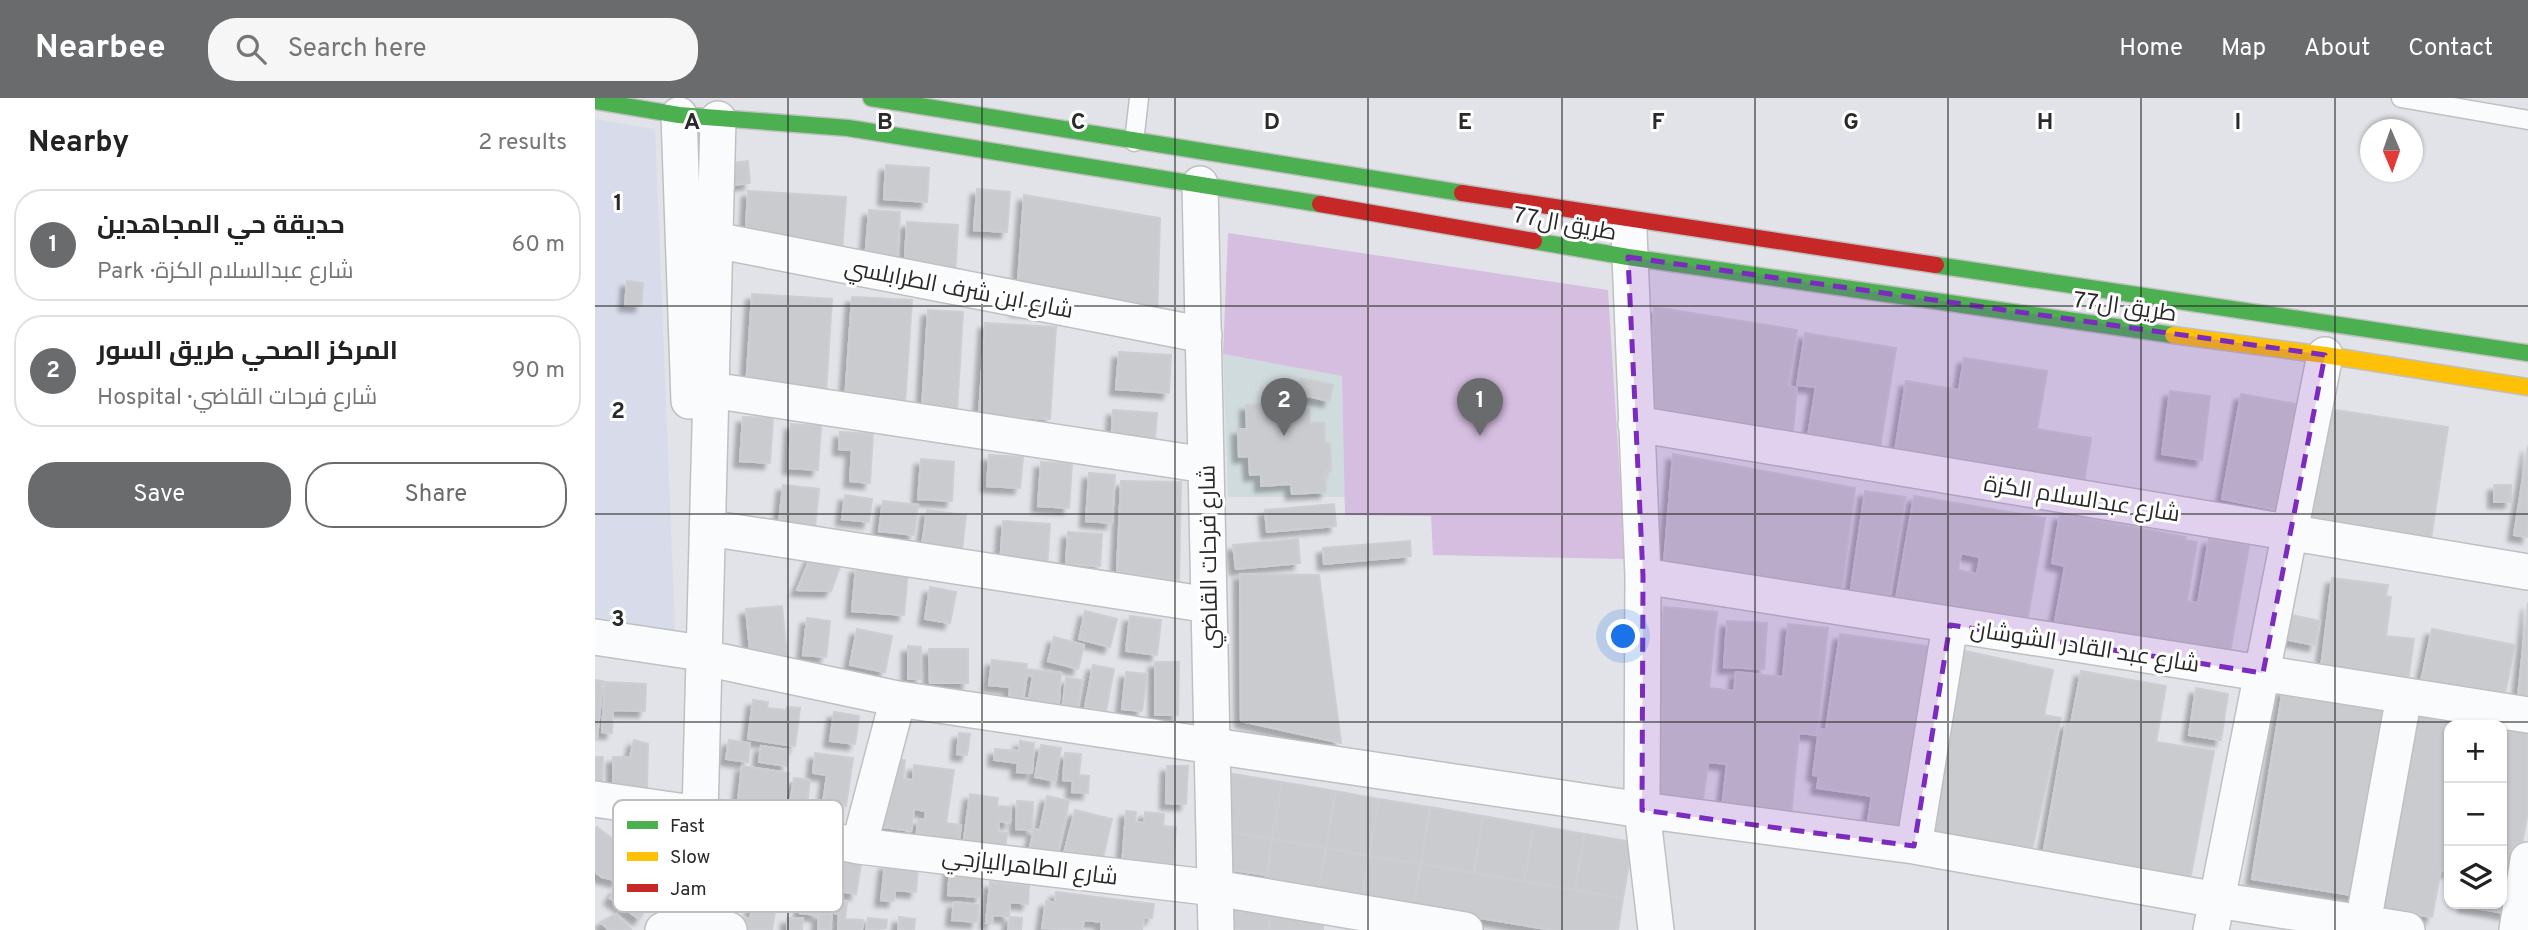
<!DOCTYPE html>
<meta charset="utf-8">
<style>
:root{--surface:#fff;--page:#f6f6f6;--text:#222;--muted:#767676;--line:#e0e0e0;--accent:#6a6b6c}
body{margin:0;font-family:Overpass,Cairo,sans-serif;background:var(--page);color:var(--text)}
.controls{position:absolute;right:21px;bottom:21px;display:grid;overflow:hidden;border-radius:14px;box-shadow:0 2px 5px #0004}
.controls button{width:63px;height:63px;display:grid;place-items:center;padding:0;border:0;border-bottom:2px solid var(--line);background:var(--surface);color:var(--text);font:35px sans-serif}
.compass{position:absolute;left:1765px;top:21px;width:63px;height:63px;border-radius:50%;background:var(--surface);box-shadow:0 2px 5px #0004;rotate:178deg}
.you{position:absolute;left:1029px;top:539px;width:24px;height:24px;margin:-18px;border:5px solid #fff;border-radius:50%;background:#1a73e8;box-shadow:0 0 0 10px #1a73e833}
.badge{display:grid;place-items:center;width:46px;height:46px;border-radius:50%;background:var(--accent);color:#fff;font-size:23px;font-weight:700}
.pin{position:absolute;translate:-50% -58px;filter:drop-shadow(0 2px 4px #0008)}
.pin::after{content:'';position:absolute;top:37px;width:24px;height:21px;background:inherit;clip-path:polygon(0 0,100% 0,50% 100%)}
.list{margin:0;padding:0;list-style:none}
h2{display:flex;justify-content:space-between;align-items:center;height:91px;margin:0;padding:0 28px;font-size:30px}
h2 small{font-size:23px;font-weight:400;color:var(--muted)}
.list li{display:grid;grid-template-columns:46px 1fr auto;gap:21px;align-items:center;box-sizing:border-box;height:112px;margin:0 14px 14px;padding:0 14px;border:2px solid var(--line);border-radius:28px}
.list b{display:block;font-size:26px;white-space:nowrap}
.list p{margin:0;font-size:23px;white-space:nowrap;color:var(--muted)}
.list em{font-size:23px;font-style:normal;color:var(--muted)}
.actions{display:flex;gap:14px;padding:21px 28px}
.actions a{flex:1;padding:16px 0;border:2px solid var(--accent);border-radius:28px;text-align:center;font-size:24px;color:var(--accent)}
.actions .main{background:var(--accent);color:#fff}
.icon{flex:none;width:38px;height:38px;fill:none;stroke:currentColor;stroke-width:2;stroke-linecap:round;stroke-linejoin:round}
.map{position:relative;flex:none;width:1933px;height:832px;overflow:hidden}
header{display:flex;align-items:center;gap:42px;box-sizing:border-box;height:98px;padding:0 35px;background:var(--accent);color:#fff}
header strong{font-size:33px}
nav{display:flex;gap:38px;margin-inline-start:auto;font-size:24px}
.search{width:490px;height:63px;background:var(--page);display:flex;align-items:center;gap:18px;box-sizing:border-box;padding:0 24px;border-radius:28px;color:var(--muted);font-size:26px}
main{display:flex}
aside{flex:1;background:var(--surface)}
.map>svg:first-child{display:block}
</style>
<header>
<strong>Nearbee</strong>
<div class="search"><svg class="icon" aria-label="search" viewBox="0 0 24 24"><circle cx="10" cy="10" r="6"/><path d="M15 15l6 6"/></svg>Search here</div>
<nav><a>Home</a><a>Map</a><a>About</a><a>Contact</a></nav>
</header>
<main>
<aside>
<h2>Nearby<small>2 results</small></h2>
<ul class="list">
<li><span class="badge">1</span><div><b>حديقة حي المجاهدين</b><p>Park · شارع عبدالسلام الكزة</p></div><em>60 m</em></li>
<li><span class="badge">2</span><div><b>المركز الصحي طريق السور</b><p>Hospital · شارع فرحات القاضي</p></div><em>90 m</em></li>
</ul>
<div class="actions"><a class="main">Save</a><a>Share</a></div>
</aside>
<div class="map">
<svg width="1933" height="832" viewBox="0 0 1933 832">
<defs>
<filter id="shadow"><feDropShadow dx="-6" dy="6" stdDeviation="2" flood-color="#0004"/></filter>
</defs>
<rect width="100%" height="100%" fill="#e1e3e8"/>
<path fill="#d7dbea" d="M0,21L60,31L80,533L0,519Z"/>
<path fill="#d0dbdd" d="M628,256L747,278L750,399H633Z"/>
<path fill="#d6bee1" d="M633,135L1013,192L1030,461L838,457L836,418L750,417L747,278L628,256Z"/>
<path fill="#cacbcf" stroke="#cdced3" stroke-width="2" fill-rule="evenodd" filter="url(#shadow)" d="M153,63L155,85L138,87L136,65Z
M291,67L334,70L332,104L289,101Z
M382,91L415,94L412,134L379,132Z
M153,93L251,99L247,153L150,147Z
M429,97L565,120L562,223L421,212Z
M274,112L305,114L302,165L270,163Z
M312,124L363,127L360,179L309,176Z
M32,183L48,185L46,208L30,207Z
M157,196L237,201L231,295L151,290Z
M257,199L317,202L310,306L250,302Z
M1059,209L1202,232L1193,288L1202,290L1197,344L1056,320Z
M333,212L368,214L362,313L327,311Z
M390,225L461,229L455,321L384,317Z
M1210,235L1301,250L1285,349L1213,338L1221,289L1202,287Z
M524,254L576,257L574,295L521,291Z
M1369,260L1452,273L1442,331L1496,340L1488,390L1300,353L1311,283L1364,292Z
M706,280L738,287L734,303L703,296Z
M1575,293L1615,298L1607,362L1567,356Z
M1646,296L1701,306L1682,412L1627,401Z
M691,305L692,312L714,311L715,325H729L730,345H735L736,373H730L731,394L697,396L696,386L666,388V376L655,377L654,358L644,359L643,331H652L651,307Z
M1727,310L1853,329L1835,447L1709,427Z
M518,312L562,315L559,353L516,350Z
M148,319L178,320L175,365L145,363Z
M196,326L226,328L223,372L194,370Z
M245,334L278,336L275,385L255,383L257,352L244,351Z
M1933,348V439L1919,437Z
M1078,356L1260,390L1246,497L1069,465Z
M394,357L428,359L425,390L392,388Z
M326,361L359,364L357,403L323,401Z
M446,364L477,366L474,410L443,408Z
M494,375L520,377L517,425L491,423Z
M526,383L586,384L584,482L522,474Z
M188,387L224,391L220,429L184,425Z
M1899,387H1916V404H1899Z
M1270,393L1310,399L1294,503L1255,498Z
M250,397L277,401L274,424L247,421Z
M1319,398L1450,420L1432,524L1301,501Z
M288,403L323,407L319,437L284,433Z
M739,406L741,428L672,434L670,412Z
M332,412L371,417L367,452L327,447Z
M1465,416L1591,439L1590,442L1602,444L1592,503L1603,505L1614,441L1654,448L1635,554L1459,529L1470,468L1457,465Z
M408,423L455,426L452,471L405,468Z
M473,434L507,436L505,468L471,466Z
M703,441L705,465L641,471L638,447Z
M815,443L816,458L729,466L728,450Z
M1366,455L1385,459L1382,476L1363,472Z
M216,458L248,460L236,493L202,492Z
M261,469L313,473L309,517L257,513Z
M645,476L724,477L746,645L646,623Z
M1737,480L1793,487L1791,498L1796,499L1791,538L1819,541L1812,590L1725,578Z
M335,489L361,494L355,525L330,521Z
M1933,505V608L1922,607Z
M187,508L192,560L156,563L151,511Z
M1069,509L1122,514L1114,590L1139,593L1141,574L1188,579L1193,526L1233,530L1222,637L1204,635L1196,717L1127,710L1132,666L1113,664L1107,710L1069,706V697L1051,695Z
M490,513L522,521L515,549L484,541Z
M1688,515L1725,523L1720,547L1683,540Z
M535,518L566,522L562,557L531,553Z
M212,520L235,523L231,559L208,557Z
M1132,523L1172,525L1169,571L1129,569Z
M262,531L297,538L290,574L255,567Z
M1837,531L1920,547L1908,605L1825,588Z
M1245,536L1340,549L1313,741L1271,734L1277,698L1222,690L1224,678L1218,677L1224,631L1231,632Z
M459,539L489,547L483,571L453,563Z
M313,548L326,549V581H313Z
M334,551H373V585H335Z
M1366,552L1458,572L1449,617L1466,620L1435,761L1331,739Z
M397,562L432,566L431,571L466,575L463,618L413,614L415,589L394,587ZM432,577L438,578L434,600H428Z
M560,564H584L583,617H560Z
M498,567L519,571L511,613L490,609Z
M1486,573L1571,588L1561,644L1619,653L1593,793L1448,757L1471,625L1476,626Z
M531,574L552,576L547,613L527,611Z
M471,580L487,582L482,615L467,613Z
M0,582L8,583L2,640H0Z
M10,584L51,586L50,613L18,612L17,635L7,634Z
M1601,590L1633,596L1626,642L1594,637Z
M1688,591L1800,609L1769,799L1657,781Z
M158,602L173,604L172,610L191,612L192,609L205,610L200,648L153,641Z
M239,614L264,618L260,646L235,643Z
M1818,614L1876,624L1875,627H1854V774L1846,772L1837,819L1785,810Z
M1907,627L1933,631V713L1915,816L1869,808V806H1907Z
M364,635L375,636L372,657L362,656Z
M39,642L53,646L52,690L18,689V659H35Z
M134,642L155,645L153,664L131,661Z
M425,643L439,645L437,675L422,674L423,665L399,662L400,651L424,653Z
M446,647L466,650L460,683L440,679Z
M166,648L194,652L192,668L164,664Z
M220,655L258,660L251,708L228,705L232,677L218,675Z
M470,655L486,656L484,677L494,678L493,695L477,694L478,683L468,682Z
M0,659H8L7,688H0Z
M290,659L310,662L308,681L318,682L319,667L359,672L351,725L366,727L363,749L321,743L323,721L330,722L331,713L319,711L316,733L279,728Z
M147,668L194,675L190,708L143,702Z
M572,668H593L591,706L571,705Z
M626,674L687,684L677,741L617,731Z
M199,680L215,682L212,707L195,705Z
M687,684L740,693L731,750L677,741Z
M740,693L784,701L774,758L731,750Z
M375,696L403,700L402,708L416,709L415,725L404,723L403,734L412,735L410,754L368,749Z
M452,698L474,703L461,764L433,758L439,731L445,732Z
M784,701L835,709L826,766L774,758Z
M422,703L438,704L437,732L421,731Z
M835,709L888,718L879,775L826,766Z
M480,712L517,721L506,768L468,759Z
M531,713L541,714L540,724L549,725L550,714L569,716L568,728L581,729L578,772L527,768Z
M888,718L939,727L929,783L879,775Z
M939,727L990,736L980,792L929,783Z
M2,729L31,751L23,783L7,779L0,774V732Z
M635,734L677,741L672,777L636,772Z
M990,736L1038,744L1028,800L980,792Z
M677,741L731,750L723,793L670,784Z
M211,744L266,766L261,796L228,790L231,777L220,775L217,790L197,786L200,768L206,769Z
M731,750L774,758L767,800L723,793Z
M774,758L826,766L818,809L767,800Z
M290,766L323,770L321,794L300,792L299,803L286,802Z
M826,766L1028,800L1023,832H957L818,809Z
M355,769L388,773L386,799L353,797Z
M108,776L130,779L129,794L141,795L138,821L103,817Z
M395,784L434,788L433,806L415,804L414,819L398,817L397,825H391Z
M22,790L51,811L44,821L15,800Z
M461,794L559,806L557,820L549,819L547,832H506L507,824L489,822L487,832L447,830L451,803L460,805Z
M172,795L183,797L177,832L153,831L154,827L147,826L148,819L155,821L158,805L170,807Z
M207,795L224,797L222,817L205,815Z
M235,802L252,804L250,821L268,822L267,832H243L244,816L233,814Z
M624,802L675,811L674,832H623Z
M359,804L384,807L382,824L357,822Z
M675,811L728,820V832H674Z
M224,815L237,816L235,832H223Z
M21,816L36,831L35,832H14L6,824Z
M304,819L320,821L319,832H303Z
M415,819L427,820L426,832H413Z
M192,820H208L207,832H192Z
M273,820L292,822L291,830L271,832Z"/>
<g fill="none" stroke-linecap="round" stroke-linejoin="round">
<defs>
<path id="lane" d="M1806,0L1933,22
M539,44L544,0"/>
<path id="street" d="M84,17L94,303
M605,86L621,832
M1034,133L1048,478L1047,712L1061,832
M120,142L609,237
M116,292L611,367
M1041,326L1933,474
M113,430L614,507
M1048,478L1933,617
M0,539L100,554L110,560L303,601L1047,712L1319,748L1622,802L1812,832
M0,701L105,716L264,748L620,790L870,832
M264,748L303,601
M1319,748L1355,527
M95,823L105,716L123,21
M1768,825L1809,598
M68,832L95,823L134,832
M1616,832L1730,257
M1922,832L1933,762"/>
<path id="fast" d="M276,0L867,95
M0,3L84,17L253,30L725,106
M939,143L1033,159L1578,237
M1341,167L1933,255"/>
<path id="slow" d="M1578,237L1730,257L1933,289"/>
<path id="jam" d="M867,95L1341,167
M725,106L939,143"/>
</defs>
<use href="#lane" stroke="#bfc0c0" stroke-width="21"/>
<use href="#street" stroke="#bfc0c0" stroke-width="38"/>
<use href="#fast" stroke="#bfc0c0" stroke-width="19"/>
<use href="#slow" stroke="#bfc0c0" stroke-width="19"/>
<use href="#jam" stroke="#bfc0c0" stroke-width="19"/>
<use href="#lane" stroke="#fafbfc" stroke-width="18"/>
<use href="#street" stroke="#fafbfc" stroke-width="35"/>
<use href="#fast" stroke="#4caf50" stroke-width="16"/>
<use href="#slow" stroke="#ffc107" stroke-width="16"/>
<use href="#jam" stroke="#c62828" stroke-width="16"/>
</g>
<path fill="#7b2cbf" fill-opacity="0.2" stroke="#7b2cbf" stroke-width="5" stroke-dasharray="14 9" stroke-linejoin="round" d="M1033,159L1730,257L1668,575L1355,527L1319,748L1047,712L1048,478Z"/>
<path fill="none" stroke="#2a2a2a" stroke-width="2" stroke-opacity="0.55" d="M193,0V832M387,0V832M580,0V832M773,0V832M967,0V832M1160,0V832M1353,0V832M1546,0V832M1740,0V832M0,208H1933M0,416H1933M0,624H1933"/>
<g text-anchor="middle" stroke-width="6" stroke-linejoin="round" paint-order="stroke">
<g font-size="23" fill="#2a2a2a" stroke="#fff">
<text transform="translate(970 125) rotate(10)" y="8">طريق ال77</text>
<text transform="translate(364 190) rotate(11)" y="8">شارع ابن شرف الطرابلسي</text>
<text transform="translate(1530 208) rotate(8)" y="8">طريق ال77</text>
<text transform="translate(1487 400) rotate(9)" y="8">شارع عبدالسلام الكزة</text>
<text transform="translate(613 459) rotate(-91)" y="8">شارع فرحات القاضي</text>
<text transform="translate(1490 548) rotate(9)" y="8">شارع عبد القادر الشوشان</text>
<text transform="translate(435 768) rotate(7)" y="8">شارع الطاهراليازجي</text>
</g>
</g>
<rect x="18" y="702" width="230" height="112" rx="10" fill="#fff" stroke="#bfbfbf" stroke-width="2"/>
<rect x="32" y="723" width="31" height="8" fill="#4caf50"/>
<rect x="32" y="754" width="31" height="9" fill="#ffc107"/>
<rect x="32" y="786" width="31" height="8" fill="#c62828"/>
<g font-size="19" fill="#2a2a2a">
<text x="75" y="734">Fast</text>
<text x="75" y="765">Slow</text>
<text x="75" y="797">Jam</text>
</g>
<g font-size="23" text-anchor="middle" font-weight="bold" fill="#2a2a2a" stroke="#fff" stroke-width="6" stroke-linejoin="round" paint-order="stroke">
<text x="97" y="31">A</text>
<text x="290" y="31">B</text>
<text x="483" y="31">C</text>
<text x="677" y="31">D</text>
<text x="870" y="31">E</text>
<text x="1063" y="31">F</text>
<text x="1256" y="31">G</text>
<text x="1450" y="31">H</text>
<text x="1643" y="31">I</text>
<text x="23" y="112">1</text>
<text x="23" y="320">2</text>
<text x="23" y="528">3</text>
</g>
</svg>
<div class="controls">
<button>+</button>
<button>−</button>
<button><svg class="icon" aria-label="layers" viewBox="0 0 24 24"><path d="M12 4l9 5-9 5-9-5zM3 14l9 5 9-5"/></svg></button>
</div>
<svg class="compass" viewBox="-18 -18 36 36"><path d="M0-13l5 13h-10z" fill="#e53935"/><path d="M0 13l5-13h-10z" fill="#767676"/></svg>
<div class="you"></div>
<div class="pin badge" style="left:885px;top:338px">1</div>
<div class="pin badge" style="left:689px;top:338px">2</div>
</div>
</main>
